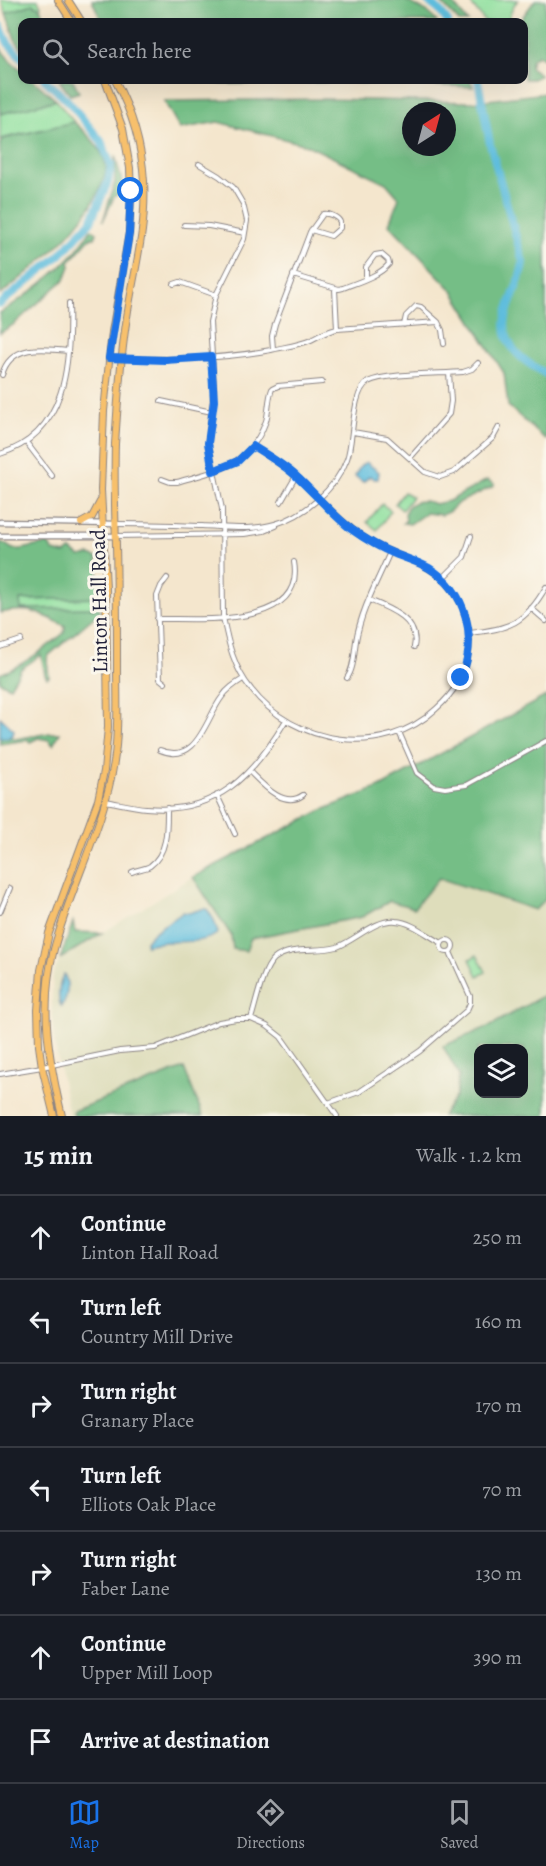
<!DOCTYPE html>
<meta charset="utf-8">
<style>
:root{--surface:#171b24;--page:#20242c;--text:#f1f3f6;--muted:#9ea1a6;--line:#363941;--accent:#1a73e8}
body{margin:0;font-family:Alegreya,serif;background:var(--page);color:var(--text)}
.controls{position:absolute;right:18px;bottom:18px;display:grid;overflow:hidden;border-radius:12px;box-shadow:0 6px 24px #0002}
.controls button{width:54px;height:54px;display:grid;place-items:center;padding:0;border:0;border-bottom:2px solid var(--line);background:var(--surface);color:var(--text);font:30px sans-serif}
.compass{position:absolute;left:402px;top:102px;width:54px;height:54px;border-radius:50%;background:var(--surface);box-shadow:0 6px 24px #0002;rotate:36deg}
.stop{position:absolute;width:18px;height:18px;margin:-14px;border:4px solid #1a73e8;border-radius:50%;background:#fff}
.stop.end{background:#1a73e8;border-color:#fff;box-shadow:0 2px 6px #0008}
.list{margin:0;padding:0;list-style:none}
h2{display:flex;justify-content:space-between;align-items:center;height:78px;margin:0;padding:0 24px;font-size:26px}
h2 small{font-size:20px;font-weight:400;color:var(--muted)}
.list li{display:grid;grid-template-columns:39px 1fr auto;gap:18px;align-items:center;box-sizing:border-box;height:84px;padding:0 24px;border-top:2px solid var(--line)}
.list b{display:block;font-size:22px;white-space:nowrap}
.list p{margin:0;font-size:20px;white-space:nowrap;color:var(--muted)}
.list em{font-size:20px;font-style:normal;color:var(--muted)}
.icon{flex:none;width:33px;height:33px;fill:none;stroke:currentColor;stroke-width:2;stroke-linecap:round;stroke-linejoin:round}
.map{position:relative;flex:none;width:546px;height:1116px;overflow:hidden}
.search{position:absolute;background:var(--surface);box-shadow:0 6px 24px #0002;left:18px;right:18px;top:18px;height:66px;display:flex;align-items:center;gap:15px;box-sizing:border-box;padding:0 21px;border-radius:12px;color:var(--muted);font-size:22px}
.sheet{height:666px;background:var(--surface)}
nav{display:flex;justify-content:space-around;align-items:center;box-sizing:border-box;height:84px;border-top:2px solid var(--line);background:var(--surface);font-size:16px;color:var(--muted)}
nav a{display:grid;justify-items:center;gap:3px}
nav .on{color:var(--accent)}
.map>svg:first-child{display:block}
</style>
<div class="map">
<svg width="546" height="1116" viewBox="0 0 546 1116">
<rect width="100%" height="100%" fill="#fbf7ec"/>
<filter id="ink" filterUnits="userSpaceOnUse"><feTurbulence type="fractalNoise" baseFrequency=".0167" numOctaves="2"/><feDisplacementMap in="SourceGraphic" scale="12" xChannelSelector="R" yChannelSelector="G"/><feConvolveMatrix kernelMatrix="1 2 1 2 8 2 1 2 1" color-interpolation-filters="sRGB"/></filter>
<filter id="wash" filterUnits="userSpaceOnUse"><feTurbulence type="fractalNoise" baseFrequency=".008" numOctaves="4" result="noise"/><feDisplacementMap in="SourceGraphic" scale="24" xChannelSelector="R" yChannelSelector="G"/><feGaussianBlur stdDeviation="1.35" result="paint"/><feColorMatrix in="noise" values="0 0 0 0 0 0 0 0 0 0 0 0 0 0 0 0 0 1.4 0 .05"/><feComposite in="paint" operator="in"/></filter>
<g filter="url(#wash)">
<rect width="100%" height="100%" fill="#f4e6cd"/>
<path fill="#deddbb" d="M193,877L231,935L233,949L251,938L362,917L390,901L414,908L439,878L535,910L546,899V1023L478,1048L451,1116H69L54,1039L52,1011L53,975L60,959Z"/>
<path fill="#90e09f" stroke="#59816d" stroke-width="1.5" d="M1,0H38L41,6L40,8L29,5L6,13Z
M468,0H518L514,5L507,22H485Z
M56,100L74,122L0,139V114Z
M404,492L412,497L402,510L395,504Z
M382,504L391,511L377,530L367,522Z
M100,598V608L20,609V600Z
M477,955L486,972L478,976L470,959Z"/>
<path fill="#74be86" stroke="#4b7060" stroke-width="1.5" fill-rule="evenodd" d="M92,0H404L427,11L437,22H102Z
M439,0L452,2L468,22H459Z
M535,0H546V67L544,58L538,55L532,59L530,67L541,75L533,79H524V22H520L524,15Z
M33,4L40,8L47,22H22V49L15,39L6,13Z
M0,48L12,63L22,70V80H33L56,100L0,114Z
M59,80H73L79,92L70,95Z
M190,80H470L473,87L344,82L224,84Z
M546,93V440L508,406L504,373L453,291L389,224L399,198L386,183L307,145L218,122L180,129L164,101L326,99L471,102ZM411,111H447V147H411Z
M74,122C86,133 104,149 106,166C107,172 104,178 102,184C83,231 38,264 0,295V146L3,139Z
M115,155L124,190L114,197L103,221L115,182Z
M91,229L97,233L95,238H90L69,262L70,266L65,279L13,325L0,333V313C31,293 73,262 91,229Z
M487,480L494,484V486L458,503L450,511L442,515L426,513L410,524L403,523L406,520C401,502 422,497 435,504L449,501Z
M0,542C6,543 8,547 13,549C21,551 38,544 48,544L53,551L65,554L71,550L80,557L90,555L97,558L100,598L20,600L21,609L100,608V612L48,656L47,659L49,677L47,678L45,675L41,655L21,669L10,687L0,682V674C24,665 45,649 64,633L65,626C39,612 29,607 0,613Z
M546,696V899L535,910L439,878L414,908L390,901L362,917L251,938L246,951L233,949L231,935L193,877L320,811L380,787Z
M50,733H60L53,745L49,740L38,738L30,742L28,740L0,744V738L11,736L15,739Z
M73,922L75,932L102,933L60,959Z
M546,994V1116H442L456,1096L459,1075L443,1046L490,1026ZM478,1048H524V1094H478Z
M184,1068L203,1116H74L73,1111Z"/>
<path fill="#5fbddd" stroke="#40708c" stroke-width="1.5" d="M366,462L379,472L378,479H374L370,476L363,482L355,476L360,467Z
M0,717L14,730L13,735L8,738H0Z
M202,909H207L214,920L218,933C201,947 167,938 146,945V941C156,927 170,923 183,912L189,913Z
M64,974C69,983 68,999 61,1006C57,999 59,981 64,974Z"/>
<g fill="none" stroke-linecap="round" stroke-linejoin="round">
<path stroke="#5fbddd" stroke-width="8" d="M426,0L439,10L448,22
M0,26L8,43L22,58
M478,80L490,144L523,262C520,294 490,322 515,351C523,361 535,368 546,374
M0,304L60,255L91,221L108,182L111,165L101,141L68,101L45,80"/>
</g>
</g>
<g filter="url(#ink)">
<g fill="none" stroke-linecap="round" stroke-linejoin="round">
<defs>
<path id="minor" d="M199,164L219,176L233,187L243,204L247,221L244,239L216,295L210,322L214,390L208,443L222,509L223,617C228,643 234,668 251,689C294,745 383,759 436,709C453,694 466,674 469,651C471,629 466,609 453,591C434,564 404,559 377,545C345,528 323,501 297,477C284,465 268,456 253,446
M184,225L209,226L245,233
M293,275L339,289L343,288C358,282 379,276 389,264L388,260L381,254L375,255L366,267V278
M174,284L180,282L216,295
M335,289L337,329
M404,325L406,316L416,306L421,307L438,322
M273,349L272,336L275,324L310,232L323,214C329,213 338,217 340,222V228L331,236L311,230
M109,358C164,360 217,360 271,350C284,347 300,345 311,340C320,335 327,331 337,329L438,322L442,330L444,344
M2,375C10,344 43,348 68,351
M161,401L212,412
M353,432L387,438L425,472L440,477L454,472L493,438L499,427
M26,442L52,476
M0,454C67,434 71,362 69,303
M410,458L449,414L451,401L449,373
M162,479L170,482H177C218,470 250,466 266,421C269,411 268,399 272,389L278,386L322,382
M281,502L296,476
M116,524C145,524 173,525 202,526C226,527 251,531 275,524C304,516 336,489 347,459C354,441 351,392 368,382C385,373 442,374 463,372L472,369L478,363
M116,536L244,534L264,531L276,526
M443,578L464,557L471,536
M369,600C389,608 420,620 414,647
M531,608L546,621
M157,619C197,618 306,630 294,562
M469,633C509,629 525,624 546,587
M0,647L21,640
M347,678C354,669 354,653 356,641C361,610 378,580 390,552
M165,683L160,679L157,596L161,586L167,578
M399,732L417,773L434,786L445,788L466,785L546,741
M160,750C198,766 206,717 222,697C227,689 235,684 243,679
M250,772C263,785 284,809 303,795
M217,795L235,834
M105,801C118,803 132,807 146,808C216,815 253,776 286,720
M132,872C138,869 145,869 150,866C168,853 167,828 167,808
M0,912L10,888
M441 946a6 6 0 1 1 12 0a6 6 0 1 1-12 0Z
M251,1019C256,1004 262,970 274,959C292,945 317,953 337,947C356,940 375,919 396,921C412,922 428,936 442,943
M0,1074L42,1067L120,1051L155,1048L219,1022L236,1019H251L267,1026L281,1037L337,1116
M328,1103L359,1092L420,1051L467,1010L470,1003V996L450,952"/>
<path id="tertiary" d="M0,522L115,524
M0,536H116"/>
<path id="primary" d="M58,0L72,22
M68,0L82,22
M81,523L92,517L100,502
M54,1116L42,1067L39,1046L38,1010L41,970L49,933L98,800L104,771L108,727L106,588L101,490L104,411L112,332L129,233L131,197L130,168L123,129L105,80
M62,1116C49,1061 39,1005 54,949C71,885 104,827 114,762C119,731 117,698 117,667C117,626 117,585 116,545C115,511 114,478 115,444C118,402 120,359 127,317C134,272 147,227 144,181C142,146 131,110 115,80"/>
</defs>
<use href="#minor" stroke="#8b8484" stroke-width="6"/>
<use href="#tertiary" stroke="#8b8484" stroke-width="7"/>
<use href="#primary" stroke="#8b8484" stroke-width="8"/>
<use href="#minor" stroke="#fff" stroke-width="4"/>
<use href="#tertiary" stroke="#fff" stroke-width="4.5"/>
<use href="#primary" stroke="#f7c06c" stroke-width="6"/>
</g>
</g>
<g fill="none" stroke-linecap="round" stroke-linejoin="round" filter="url(#ink)">
<path stroke="#1a73e8" stroke-width="8" d="M131,191L129,233L109,358L165,360L211,357L214,401L208,443L213,471L238,461L253,446C268,456 285,465 298,478C316,495 332,514 351,529C365,539 380,548 395,554C407,559 419,562 429,568C467,591 478,638 461,678"/>
</g>
<g text-anchor="middle" stroke-width="6" stroke-linejoin="round" paint-order="stroke">
<g font-size="21" fill="#22223b" stroke="#fbf7ec">
<text transform="translate(99 601) rotate(-91)" y="7">Linton Hall Road</text>
</g>
</g>
</svg>
<div class="controls">
<button><svg class="icon" aria-label="layers" viewBox="0 0 24 24"><path d="M12 4l9 5-9 5-9-5zM3 14l9 5 9-5"/></svg></button>
</div>
<svg class="compass" viewBox="-18 -18 36 36"><path d="M0-13l5 13h-10z" fill="#e53935"/><path d="M0 13l5-13h-10z" fill="#9ea1a6"/></svg>
<div class="stop" style="left:131px;top:191px"></div>
<div class="stop end" style="left:461px;top:678px"></div>
<div class="search"><svg class="icon" aria-label="search" viewBox="0 0 24 24"><circle cx="10" cy="10" r="6"/><path d="M15 15l6 6"/></svg>Search here</div>
</div>
<section class="sheet">
<h2>15 min<small>Walk · 1.2 km</small></h2>
<ul class="list">
<li><svg class="icon" aria-label="ahead" viewBox="0 0 24 24"><path d="M12 20V5M6 11l6-6 6 6"/></svg><div><b>Continue</b><p>Linton Hall Road</p></div><em>250 m</em></li>
<li><svg class="icon" aria-label="left" viewBox="0 0 24 24"><path d="M17 20v-9H6M10 6l-5 5 5 5"/></svg><div><b>Turn left</b><p>Country Mill Drive</p></div><em>160 m</em></li>
<li><svg class="icon" aria-label="right" viewBox="0 0 24 24"><path d="M7 20v-9h11M14 6l5 5-5 5"/></svg><div><b>Turn right</b><p>Granary Place</p></div><em>170 m</em></li>
<li><svg class="icon" aria-label="left" viewBox="0 0 24 24"><path d="M17 20v-9H6M10 6l-5 5 5 5"/></svg><div><b>Turn left</b><p>Elliots Oak Place</p></div><em>70 m</em></li>
<li><svg class="icon" aria-label="right" viewBox="0 0 24 24"><path d="M7 20v-9h11M14 6l5 5-5 5"/></svg><div><b>Turn right</b><p>Faber Lane</p></div><em>130 m</em></li>
<li><svg class="icon" aria-label="ahead" viewBox="0 0 24 24"><path d="M12 20V5M6 11l6-6 6 6"/></svg><div><b>Continue</b><p>Upper Mill Loop</p></div><em>390 m</em></li>
<li><svg class="icon" aria-label="arrive" viewBox="0 0 24 24"><path d="M6 21V4h12l-3 4 3 4H6"/></svg><div><b>Arrive at destination</b></div></li>
</ul>
</section>
<nav>
<a class="on"><svg class="icon" aria-label="map" viewBox="0 0 24 24"><path d="M3 6l6-2 6 2 6-2v14l-6 2-6-2-6 2zM9 4v14M15 6v14"/></svg>Map</a>
<a><svg class="icon" aria-label="directions" viewBox="0 0 24 24"><path d="M12 3l9 9-9 9-9-9zM9 14v-3h6M13 9l2 2-2 2"/></svg>Directions</a>
<a><svg class="icon" aria-label="saved" viewBox="0 0 24 24"><path d="M7 4h10v16l-5-4-5 4z"/></svg>Saved</a>
</nav>
